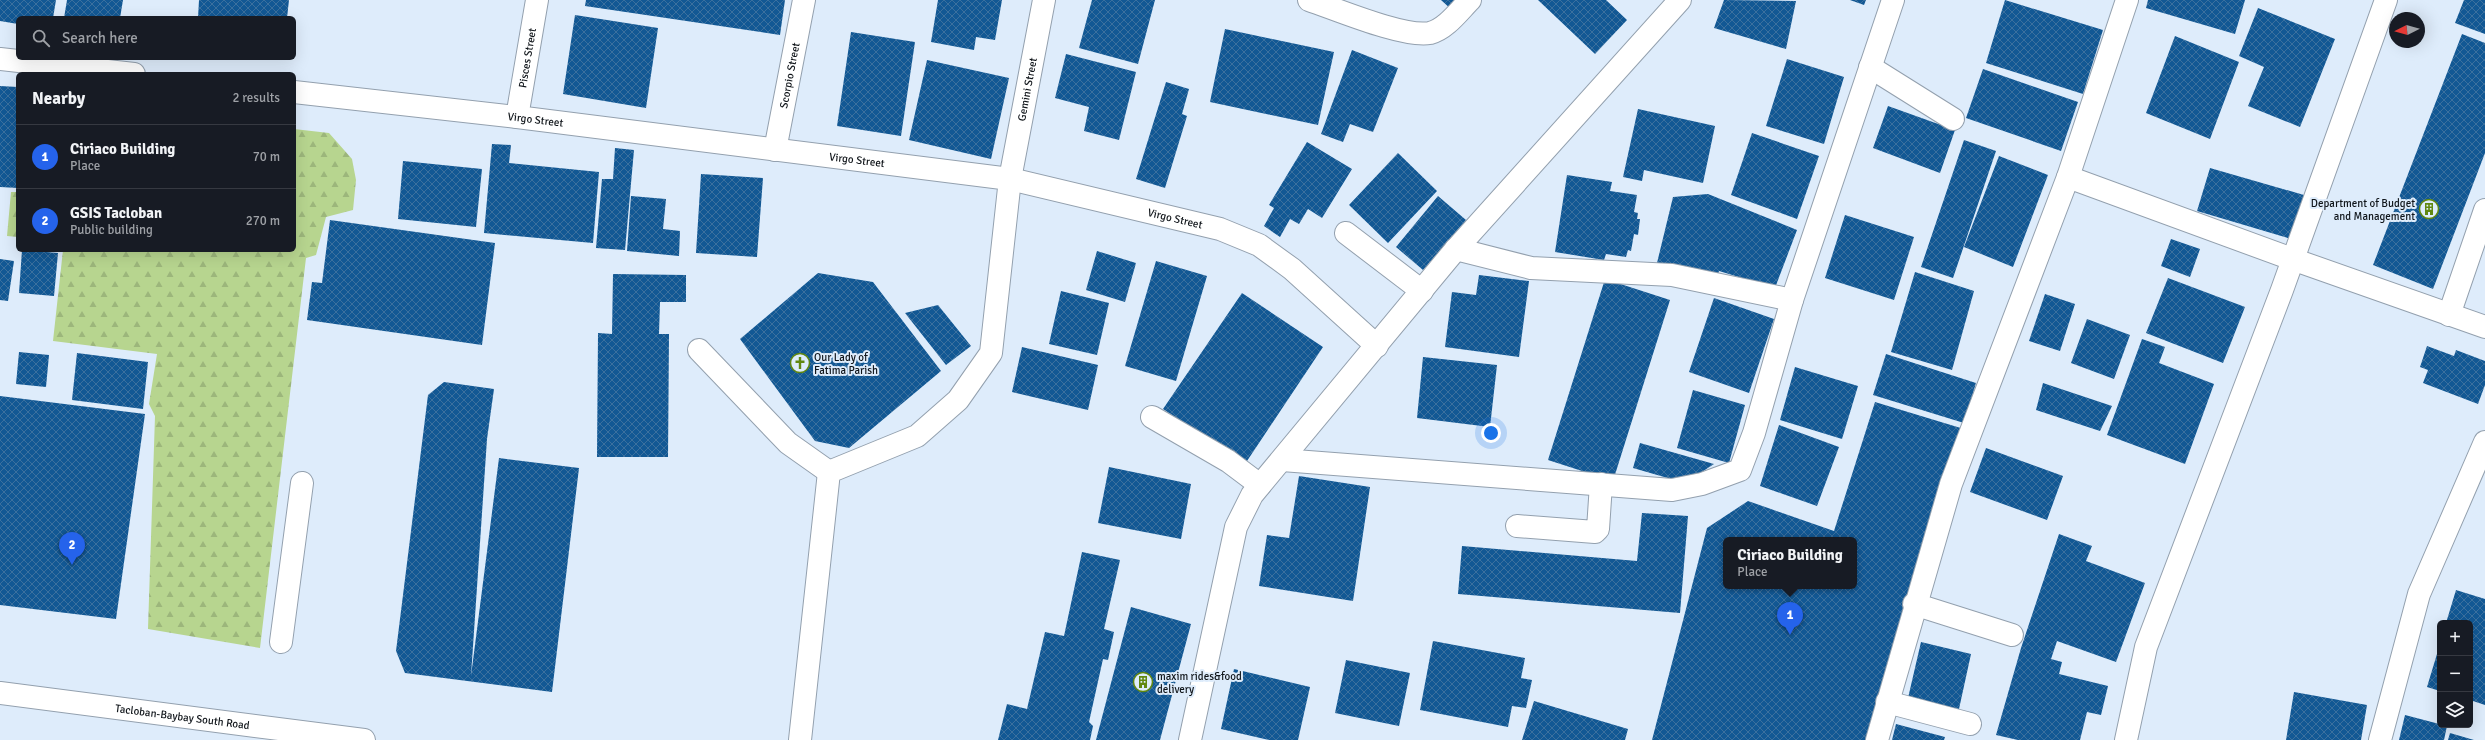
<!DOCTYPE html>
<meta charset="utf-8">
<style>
:root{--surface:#171b24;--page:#242831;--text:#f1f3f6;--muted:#9ea1a6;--line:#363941;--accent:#2563eb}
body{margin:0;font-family:Signika,sans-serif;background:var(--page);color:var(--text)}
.controls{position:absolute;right:12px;bottom:12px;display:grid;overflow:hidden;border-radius:6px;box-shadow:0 4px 16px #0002}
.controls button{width:36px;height:36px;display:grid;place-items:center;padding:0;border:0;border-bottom:1px solid var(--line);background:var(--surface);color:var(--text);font:20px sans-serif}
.compass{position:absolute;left:2389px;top:12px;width:36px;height:36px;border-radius:50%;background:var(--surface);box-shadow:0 4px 16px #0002;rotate:264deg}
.you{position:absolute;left:1491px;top:433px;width:14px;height:14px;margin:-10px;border:3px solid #fff;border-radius:50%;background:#1a73e8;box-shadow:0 0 0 6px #1a73e833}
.badge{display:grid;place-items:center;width:26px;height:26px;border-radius:50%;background:var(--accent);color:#fff;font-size:13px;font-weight:700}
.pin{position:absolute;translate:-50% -33px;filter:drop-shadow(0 1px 2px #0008)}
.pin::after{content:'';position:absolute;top:21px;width:14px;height:12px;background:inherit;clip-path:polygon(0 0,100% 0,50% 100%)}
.popup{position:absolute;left:1723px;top:537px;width:134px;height:52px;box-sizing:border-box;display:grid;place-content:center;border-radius:6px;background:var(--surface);filter:drop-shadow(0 1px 3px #0005);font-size:13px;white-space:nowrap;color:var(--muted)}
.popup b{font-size:15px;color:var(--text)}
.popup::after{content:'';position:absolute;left:50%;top:100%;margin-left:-8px;border:8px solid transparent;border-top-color:var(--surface)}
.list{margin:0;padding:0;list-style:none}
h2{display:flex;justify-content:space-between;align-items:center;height:52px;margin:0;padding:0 16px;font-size:17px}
h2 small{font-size:13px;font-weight:400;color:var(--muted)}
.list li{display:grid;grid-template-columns:26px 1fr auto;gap:12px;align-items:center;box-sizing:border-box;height:64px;padding:0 16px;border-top:1px solid var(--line)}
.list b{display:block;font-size:15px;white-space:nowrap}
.list p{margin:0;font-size:13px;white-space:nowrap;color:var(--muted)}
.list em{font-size:13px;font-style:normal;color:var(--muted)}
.icon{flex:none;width:22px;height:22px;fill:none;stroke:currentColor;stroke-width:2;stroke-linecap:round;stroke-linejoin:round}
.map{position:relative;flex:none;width:2485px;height:740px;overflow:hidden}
.search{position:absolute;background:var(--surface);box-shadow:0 4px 16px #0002;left:16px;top:16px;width:280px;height:44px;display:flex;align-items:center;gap:10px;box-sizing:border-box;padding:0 14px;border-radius:6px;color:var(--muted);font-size:15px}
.panel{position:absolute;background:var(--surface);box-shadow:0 4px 16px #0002;left:16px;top:72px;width:280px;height:180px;border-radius:6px}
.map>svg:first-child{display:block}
</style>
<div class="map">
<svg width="2485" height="740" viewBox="0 0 2485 740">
<defs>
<pattern id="forest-firs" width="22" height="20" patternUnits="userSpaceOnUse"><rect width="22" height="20" fill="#b7d58f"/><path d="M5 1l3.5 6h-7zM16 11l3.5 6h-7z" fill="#9cb67b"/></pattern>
<pattern id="building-cross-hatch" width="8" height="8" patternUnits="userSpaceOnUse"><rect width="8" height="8" fill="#125894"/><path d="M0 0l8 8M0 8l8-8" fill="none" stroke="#3b709e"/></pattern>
</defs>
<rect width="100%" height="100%" fill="#deecfb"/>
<path fill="url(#forest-firs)" d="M294,129L329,133L352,159L356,180L353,210L326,217L316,255L306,258L260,648L148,629L155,416L149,404L157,354L53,341L63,250H177L208,252V250H294Z
M11,192H18V237L7,236Z"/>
<path fill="url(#building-cross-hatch)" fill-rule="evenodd" d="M0,0H56L53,18H18V24L0,21Z
M67,0H123L120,18H64Z
M199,0H289L287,18H198Z
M586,0H785L780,35L585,6Z
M938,0H1002L995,40L976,37L974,50L931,42Z
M1092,0H1155L1138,64L1079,48Z
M1441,0H1461L1452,10Z
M1538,0H1606L1627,20L1595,54Z
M1724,0L1796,1L1786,49L1714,28Z
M1850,0H1866L1864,5Z
M2005,0L2103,30L2083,94L1986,63Z
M2148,0H2245L2235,34L2146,8Z
M2464,0H2485V34L2455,23Z
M2258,8L2335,39L2300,127L2248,106L2264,67L2239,56Z
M575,15L658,28L646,108L563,94Z
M1225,29L1334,52L1318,125L1210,102Z
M851,32L915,42L901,136L837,126Z
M2462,34L2485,43V153L2433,289L2373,265Z
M2175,36L2239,62L2210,139L2146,113Z
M1352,50L1398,68L1373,132L1350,124L1343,142L1321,134Z
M1066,54L1136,72L1119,140L1084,131L1089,107L1055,98Z
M1787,59L1844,77L1824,144L1766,126Z
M927,60L1009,78L991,159L909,140Z
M1983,69L2078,102L2061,151L1966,118Z
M1166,82L1189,89L1182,114L1187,116L1165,188L1136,179Z
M0,86L18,87V188L0,187Z
M1888,106L1955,130L1940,173L1873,148Z
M1638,109L1715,126L1703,183L1644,170L1642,181L1623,177Z
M1752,133L1819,156L1797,219L1731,195Z
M1964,140L1996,151L1953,278L1921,267Z
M1307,142L1352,169L1322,218L1308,209L1299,224L1290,219L1280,237L1264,226L1274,208L1269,205Z
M492,144L511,145L509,163L599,172L593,243L484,233Z
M615,148L634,150L625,250L596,248L602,179H613Z
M1398,153L1437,191L1388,243L1349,205Z
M1999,156L2048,175L2013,267L1964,247Z
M403,161L482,169L476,227L398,219Z
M2210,168L2304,195L2291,239L2197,211Z
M701,174L763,178L757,257L696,253Z
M1567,175L1612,182L1610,191L1637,195L1634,212L1638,213L1637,219H1640L1638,235L1634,234L1631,251L1628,250L1626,257L1606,254L1604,260L1555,252Z
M1708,194L1797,230L1775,288L1719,271L1716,281L1657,263L1673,197Z
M631,196L666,199L663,229L680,231L679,256L627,251Z
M1438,196L1466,220L1423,270L1396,247Z
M1845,215L1914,237L1894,300L1825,278Z
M330,220L495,243L482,345L307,320L312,282L322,283Z
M2171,239L2200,249L2190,277L2161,266Z
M22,250L58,253L54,296L19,293Z
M1097,251L1136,263L1125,302L1086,290Z
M0,259L14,261L8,301L0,300Z
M1156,261L1207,276L1176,381L1125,366Z
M1915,272L1974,291L1952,370L1891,352Z
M818,273L873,282L941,371L849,448L815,441L740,339Z
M613,274L686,275V302H660L659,334H669L668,457H597L598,333L612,334Z
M1479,275L1529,281L1519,357L1445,347L1452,292L1476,295Z
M2168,278L2245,307L2223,363L2146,333Z
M1605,279L1670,300L1613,481L1548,460Z
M1061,291L1109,303L1097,355L1049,344Z
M1242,293L1323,347L1245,464L1163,409Z
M2045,294L2075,304L2060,351L2029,341Z
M1714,298L1774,319L1749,393L1689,372Z
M938,305L971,346L946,365L905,313Z
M2087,319L2130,335L2114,379L2071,363Z
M2142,339L2165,347L2159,363L2214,384L2185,464L2107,435Z
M2427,346L2454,356L2456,350L2485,361V385L2478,404L2423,383L2428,370L2420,367Z
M1022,347L1098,365L1088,410L1012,392Z
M19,352L49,355L46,387L16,384Z
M77,353L148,362L143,409L72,400Z
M1886,354L1976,383L1964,423L1873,395Z
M1423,357L1497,365L1490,427L1417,418Z
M1795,367L1858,386L1842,439L1780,420Z
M444,382L494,389L487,439L471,676L499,458L579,468L552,692L405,673L396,651L428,395Z
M2043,383L2112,406L2100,431L2036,410Z
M1693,390L1745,405L1729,463L1677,448Z
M0,396L145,414L116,619L0,605Z
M1875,402L1964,429L1870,740H1652L1707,528L1748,501L1834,531ZM1726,540H1854V586H1726Z
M1779,425L1839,447L1817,506L1760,486Z
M1640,443L1714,464L1685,483L1633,468Z
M1986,448L2063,476L2047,520L1970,492Z
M1109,467L1191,484L1181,539L1098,523Z
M1299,476L1370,487L1353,601L1259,586L1267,535L1289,538Z
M1642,513L1688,516L1680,613L1458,594L1462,546L1637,561Z
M2059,534L2092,546L2086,561L2145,583L2116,662L2057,641L2051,659L2062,662L2059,674L2108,686L2101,715L2087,712L2080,740H2018L1996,735L2021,648Z
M1082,552L1120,560L1104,629L1114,632L1108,660L1103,659L1089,722L1093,726L1090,740H998L1007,704L1027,709L1045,632L1064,636Z
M2456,590L2485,599V705L2470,700V623H2446Z
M1131,607L1191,624L1160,740H1096Z
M1433,641L1525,658L1521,678L1532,680L1526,708L1512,706L1508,727L1420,710Z
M1921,642L1971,654L1959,709L1908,698Z
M2440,644V691L2427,687Z
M1346,660L1410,673L1399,726L1335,713Z
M1234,669L1310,687L1298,740H1269L1221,729Z
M2294,692L2367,705L2361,740H2286Z
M1534,701L1628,729L1625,740H1522Z
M2405,715L2447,726L2444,740H2399Z
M1896,724L1945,737L1944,740H1892Z
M2450,733L2474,740H2448Z"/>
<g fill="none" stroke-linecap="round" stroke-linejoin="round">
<defs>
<g id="minor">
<path d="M1309,0C1336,9 1404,38 1430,33C1446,29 1459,11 1470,0"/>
<path d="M2127,0L2068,177L2292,259L2485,327"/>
<path d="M0,59L134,74"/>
<path d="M1870,67L1953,119"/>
<path id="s1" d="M294,92L517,117L1010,179L1220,229L1259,245L1292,269L1377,346"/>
<path id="s2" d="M517,117L537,0"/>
<path id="s3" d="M775,150L804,0"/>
<path d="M1346,233L1422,291"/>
<path d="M1456,249L1531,268L1672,275L1792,300"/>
<path d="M2449,315L2485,210"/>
<path d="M699,350L788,443L829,472"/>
<path d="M1152,417L1228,461L1260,485"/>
<path d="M1282,460L1672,490L1702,484L1740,470L1754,433L1792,300L1893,0"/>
<path d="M1517,526L1595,532L1598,529L1601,484"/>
<path d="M1914,604L2012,635"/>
<path d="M281,642L302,483"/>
<path d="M1887,702L1970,724"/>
<path id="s4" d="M800,740L829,472L917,436L958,400L991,353L1010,179L1044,0"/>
<path d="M1190,740L1236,527L1252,495L1456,249L1680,0"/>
<path d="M1877,740L1951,484L2068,177"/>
<path d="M2126,740L2146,647L2282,290L2386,0"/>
<path d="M2380,740L2419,594L2485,442"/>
</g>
<g id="major">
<path id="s5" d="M0,693L364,740"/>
</g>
</defs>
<use href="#minor" stroke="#93a0ae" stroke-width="24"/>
<use href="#major" stroke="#93a0ae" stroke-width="24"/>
<use href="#minor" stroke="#fff" stroke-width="22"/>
<use href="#major" stroke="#fff" stroke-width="22"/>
</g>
<defs>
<symbol id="building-ring" viewBox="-11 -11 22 22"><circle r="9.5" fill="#deecfb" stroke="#618810" stroke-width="1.5"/><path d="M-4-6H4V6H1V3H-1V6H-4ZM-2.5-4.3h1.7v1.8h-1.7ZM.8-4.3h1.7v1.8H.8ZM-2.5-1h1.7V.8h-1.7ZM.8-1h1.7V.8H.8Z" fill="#618810"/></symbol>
<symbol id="church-ring" viewBox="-11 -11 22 22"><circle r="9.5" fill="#deecfb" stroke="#618810" stroke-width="1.5"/><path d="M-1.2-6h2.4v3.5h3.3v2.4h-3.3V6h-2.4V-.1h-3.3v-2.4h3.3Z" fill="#618810"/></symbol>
</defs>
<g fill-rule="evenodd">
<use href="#building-ring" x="2418" y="198" width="22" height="22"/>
<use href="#church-ring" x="789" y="352" width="22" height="22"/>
<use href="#building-ring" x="1132" y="671" width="22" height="22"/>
</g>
<g text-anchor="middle" stroke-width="4" stroke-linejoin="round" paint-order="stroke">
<g font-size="11" fill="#10151a" stroke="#deecfb">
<text dy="4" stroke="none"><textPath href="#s2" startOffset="60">Pisces Street</textPath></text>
<text dy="4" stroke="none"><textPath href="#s3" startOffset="76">Scorpio Street</textPath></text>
<text dy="4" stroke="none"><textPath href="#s4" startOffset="743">Gemini Street</textPath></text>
<text dy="4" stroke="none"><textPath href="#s1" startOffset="243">Virgo Street</textPath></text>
<text dy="4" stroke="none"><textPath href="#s1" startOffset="567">Virgo Street</textPath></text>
<text dy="4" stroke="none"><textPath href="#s1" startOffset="891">Virgo Street</textPath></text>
<text dy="4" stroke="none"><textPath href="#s5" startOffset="184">Tacloban-Baybay South Road</textPath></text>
</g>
<g font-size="11" fill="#10151a" stroke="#deecfb" text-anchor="start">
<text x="2415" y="207" text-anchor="end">Department of Budget<tspan x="2415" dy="13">and Management</tspan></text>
<text x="814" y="361">Our Lady of<tspan x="814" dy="13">Fatima Parish</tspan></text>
<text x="1157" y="680">maxim rides&amp;food<tspan x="1157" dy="13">delivery</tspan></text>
</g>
</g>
</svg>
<div class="controls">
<button>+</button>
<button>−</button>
<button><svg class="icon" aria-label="layers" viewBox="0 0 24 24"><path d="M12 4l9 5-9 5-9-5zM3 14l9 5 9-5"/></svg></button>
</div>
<svg class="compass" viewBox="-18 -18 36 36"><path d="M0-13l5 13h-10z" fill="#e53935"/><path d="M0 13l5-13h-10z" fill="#9ea1a6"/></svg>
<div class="you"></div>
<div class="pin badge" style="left:1790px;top:635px">1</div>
<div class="popup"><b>Ciriaco Building</b>Place</div>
<div class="pin badge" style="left:72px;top:565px">2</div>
<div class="search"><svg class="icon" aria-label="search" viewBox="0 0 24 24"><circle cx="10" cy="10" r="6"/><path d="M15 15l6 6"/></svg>Search here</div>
<section class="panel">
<h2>Nearby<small>2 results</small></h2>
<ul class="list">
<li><span class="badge">1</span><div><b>Ciriaco Building</b><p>Place</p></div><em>70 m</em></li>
<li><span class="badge">2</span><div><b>GSIS Tacloban</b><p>Public building</p></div><em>270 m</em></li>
</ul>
</section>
</div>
